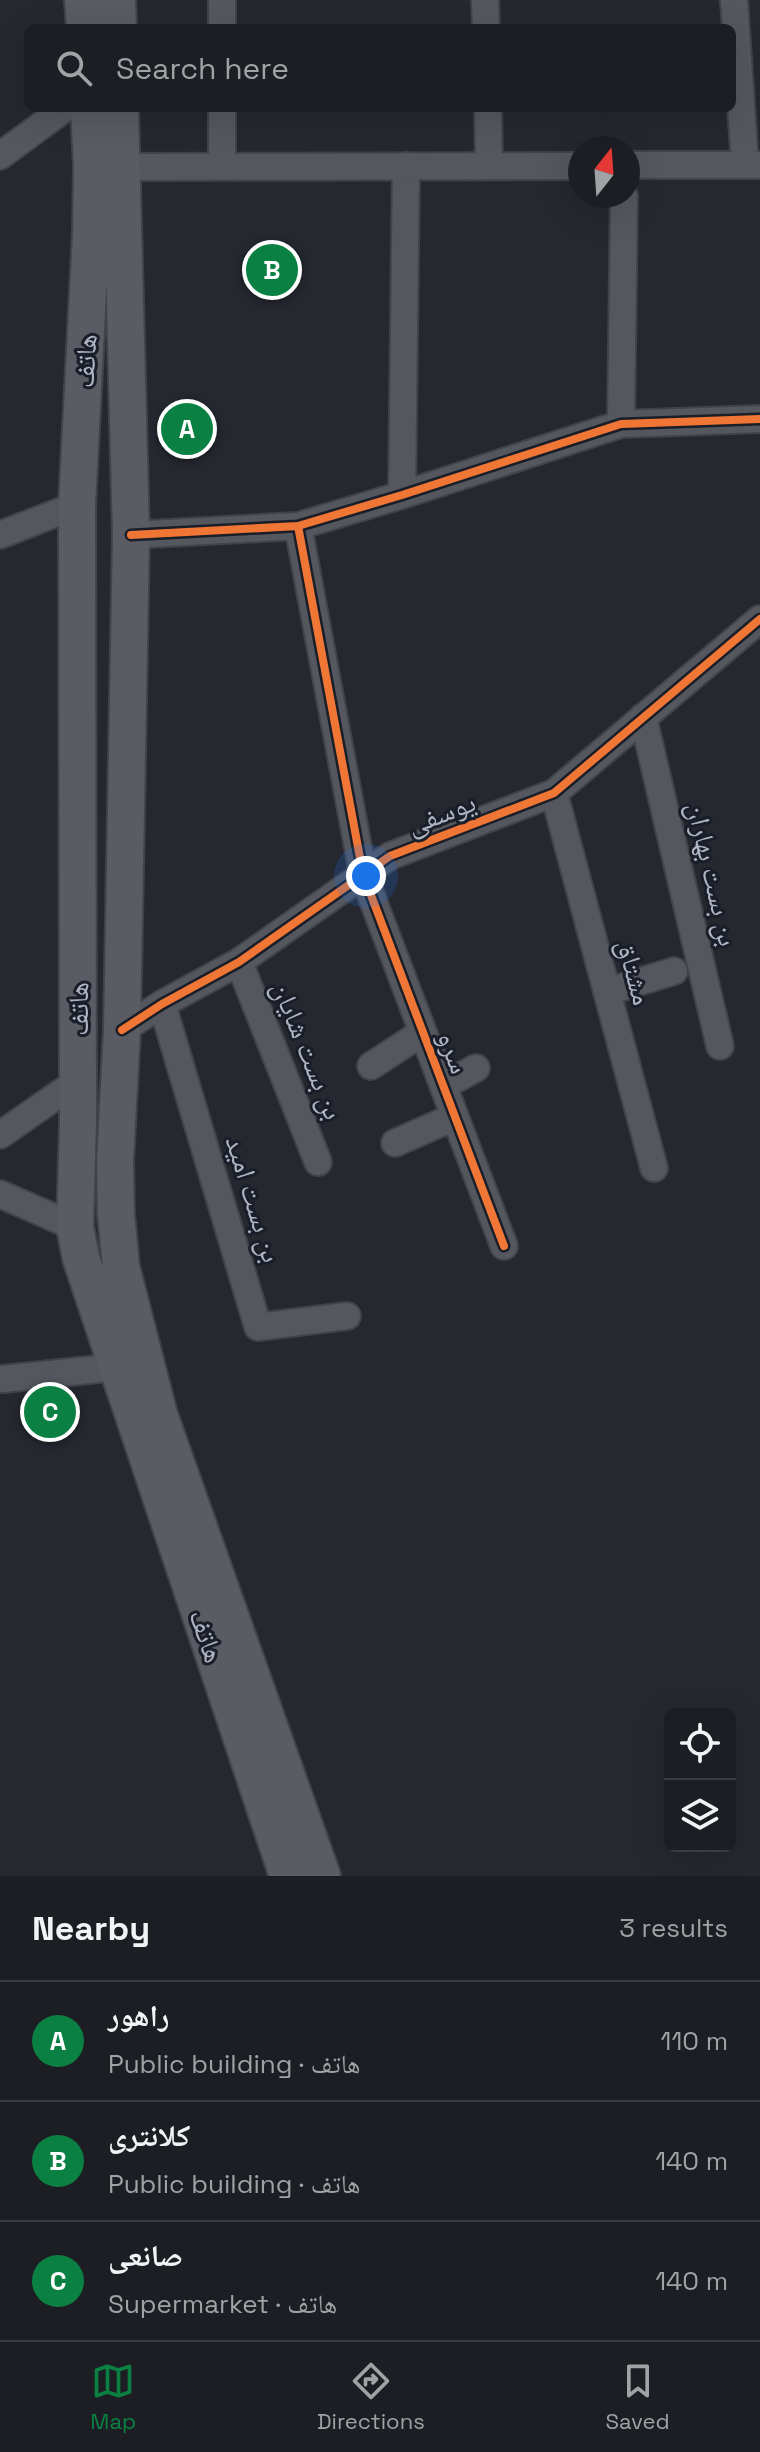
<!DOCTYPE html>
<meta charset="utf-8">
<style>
:root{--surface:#1c1e24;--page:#25272c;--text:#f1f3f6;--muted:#a0a2a6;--line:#3a3c41;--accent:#0b8043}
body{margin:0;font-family:"Space Grotesk","Noto Naskh Arabic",sans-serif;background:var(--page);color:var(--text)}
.controls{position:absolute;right:24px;bottom:24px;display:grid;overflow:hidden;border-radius:12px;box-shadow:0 8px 32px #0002}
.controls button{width:72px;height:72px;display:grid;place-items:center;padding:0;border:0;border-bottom:2px solid var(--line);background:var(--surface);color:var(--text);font:40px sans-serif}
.compass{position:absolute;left:568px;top:136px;width:72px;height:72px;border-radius:50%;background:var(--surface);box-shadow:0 8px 32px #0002;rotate:17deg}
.you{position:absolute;left:366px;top:876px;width:28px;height:28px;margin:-20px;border:6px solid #fff;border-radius:50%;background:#1a73e8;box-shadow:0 0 0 12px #1a73e833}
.badge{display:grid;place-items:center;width:52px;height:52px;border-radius:50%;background:var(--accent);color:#fff;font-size:26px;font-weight:700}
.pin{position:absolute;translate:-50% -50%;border:4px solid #fff;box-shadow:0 2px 8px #0006}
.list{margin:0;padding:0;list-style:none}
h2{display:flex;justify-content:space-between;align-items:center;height:104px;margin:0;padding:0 32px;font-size:34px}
h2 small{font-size:26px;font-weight:400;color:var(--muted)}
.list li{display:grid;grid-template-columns:52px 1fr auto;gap:24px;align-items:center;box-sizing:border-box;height:120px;padding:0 32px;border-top:2px solid var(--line)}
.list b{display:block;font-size:30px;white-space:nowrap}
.list p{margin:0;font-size:26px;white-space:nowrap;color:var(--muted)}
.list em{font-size:26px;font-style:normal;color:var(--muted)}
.icon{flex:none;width:44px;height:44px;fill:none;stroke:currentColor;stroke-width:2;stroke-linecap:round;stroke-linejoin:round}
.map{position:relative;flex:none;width:760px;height:1876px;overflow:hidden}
.search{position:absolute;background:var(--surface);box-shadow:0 8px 32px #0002;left:24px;right:24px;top:24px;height:88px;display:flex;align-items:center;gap:20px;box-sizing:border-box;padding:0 28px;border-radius:12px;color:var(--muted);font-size:30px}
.sheet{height:464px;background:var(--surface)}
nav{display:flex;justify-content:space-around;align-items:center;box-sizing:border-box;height:112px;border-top:2px solid var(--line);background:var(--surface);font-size:22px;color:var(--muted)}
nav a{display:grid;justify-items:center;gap:4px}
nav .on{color:var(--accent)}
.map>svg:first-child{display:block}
</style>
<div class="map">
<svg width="760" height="1876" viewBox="0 0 760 1876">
<rect width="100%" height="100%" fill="#262830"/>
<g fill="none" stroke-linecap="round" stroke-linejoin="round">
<defs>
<path id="street" d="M222,0V28
M485,0L486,28
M734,0L745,165
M222,108V167
M488,108L489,166
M0,156L65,108
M628,165H760
M104,167L580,166
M621,424L624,196
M402,495L406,166
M298,526L363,874L504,1246
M0,535L77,505
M131,535L298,526L402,495L621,424L760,419
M643,717L720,1046
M554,793L654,1168
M239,962L318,1162
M607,992L674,971
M162,1004L258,1327L347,1316
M122,1030L162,1004L239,962L390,856L554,793L760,619
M371,1066L423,1032
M443,1086L476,1068
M0,1135L78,1081
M395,1143L454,1117
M0,1194L75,1227
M3,1379L117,1367"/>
<path id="secondary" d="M83,0L85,28
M117,0L118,28
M89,108L92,166L91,233L77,505L78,1124L75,1227L81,1258L288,1876
M120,108L131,535L122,1030L115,1161L116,1214L121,1267L159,1415L322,1876"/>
</defs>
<use href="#street" stroke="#424349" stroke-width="30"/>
<use href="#secondary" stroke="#424349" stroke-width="40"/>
<use href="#street" stroke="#55575f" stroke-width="26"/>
<use href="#secondary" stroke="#5a5b63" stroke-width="36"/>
<defs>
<path id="cycleway" d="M298,526L363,874L504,1246
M131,535L298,526L402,495L621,424L760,419
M122,1030L162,1004L239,962L390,856L554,793L760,619"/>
</defs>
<use href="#cycleway" stroke="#1a1e29" stroke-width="13"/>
<use href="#cycleway" stroke="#f07635" stroke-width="8"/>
</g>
<g text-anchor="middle" stroke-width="6" stroke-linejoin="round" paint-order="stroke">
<g font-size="28" fill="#afb3c2" stroke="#1a1e29">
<text transform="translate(85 361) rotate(-87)" y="10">هاتف</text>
<text transform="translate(441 813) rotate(-21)" y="10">یوسفی</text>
<text transform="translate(713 874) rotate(77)" y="10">بن بست بهاران</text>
<text transform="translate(635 972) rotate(75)" y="10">مشتاق</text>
<text transform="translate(78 1009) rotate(-90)" y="10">هاتف</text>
<text transform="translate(308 1050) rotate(68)" y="10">بن بست شایان</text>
<text transform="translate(454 1052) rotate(69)" y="10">سرو</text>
<text transform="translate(254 1199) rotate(73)" y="10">بن بست امید</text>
<text transform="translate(207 1636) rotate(71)" y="10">هاتف</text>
</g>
</g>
</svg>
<div class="controls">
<button><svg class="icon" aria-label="locate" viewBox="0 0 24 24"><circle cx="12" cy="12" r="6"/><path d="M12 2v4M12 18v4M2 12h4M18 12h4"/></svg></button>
<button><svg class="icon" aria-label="layers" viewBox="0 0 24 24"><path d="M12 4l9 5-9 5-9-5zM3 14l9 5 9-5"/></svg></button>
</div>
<svg class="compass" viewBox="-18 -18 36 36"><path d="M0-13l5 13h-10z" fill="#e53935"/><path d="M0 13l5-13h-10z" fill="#a0a2a6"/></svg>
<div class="you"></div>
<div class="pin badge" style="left:187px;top:429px">A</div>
<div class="pin badge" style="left:272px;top:270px">B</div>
<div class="pin badge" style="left:50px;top:1412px">C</div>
<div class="search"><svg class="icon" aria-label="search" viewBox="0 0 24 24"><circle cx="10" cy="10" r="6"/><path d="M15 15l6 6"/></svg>Search here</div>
</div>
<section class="sheet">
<h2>Nearby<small>3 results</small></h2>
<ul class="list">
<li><span class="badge">A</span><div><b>راهور</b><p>Public building · هاتف</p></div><em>110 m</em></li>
<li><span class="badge">B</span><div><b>کلانتری</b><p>Public building · هاتف</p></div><em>140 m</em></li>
<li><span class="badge">C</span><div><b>صانعی</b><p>Supermarket · هاتف</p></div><em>140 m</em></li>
</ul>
</section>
<nav>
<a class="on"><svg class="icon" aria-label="map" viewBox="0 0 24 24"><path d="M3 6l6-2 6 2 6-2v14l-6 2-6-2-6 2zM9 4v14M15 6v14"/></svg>Map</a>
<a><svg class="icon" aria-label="directions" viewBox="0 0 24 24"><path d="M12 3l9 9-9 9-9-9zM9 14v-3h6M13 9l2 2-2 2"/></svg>Directions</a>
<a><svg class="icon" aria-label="saved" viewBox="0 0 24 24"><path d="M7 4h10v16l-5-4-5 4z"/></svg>Saved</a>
</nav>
